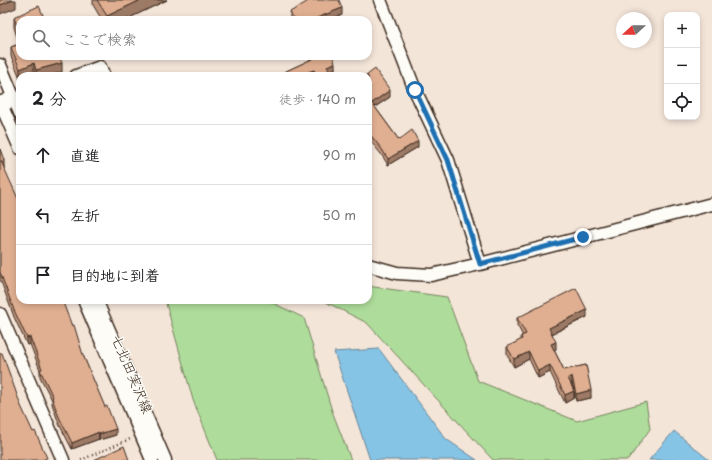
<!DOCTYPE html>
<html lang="ja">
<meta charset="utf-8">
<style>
:root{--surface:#fff;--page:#f6f6f6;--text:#202124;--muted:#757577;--line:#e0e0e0}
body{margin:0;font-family:"Playpen Sans","Klee One",sans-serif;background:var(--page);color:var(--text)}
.controls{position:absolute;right:12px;top:12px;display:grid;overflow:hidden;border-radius:8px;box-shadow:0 2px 6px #0003}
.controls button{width:36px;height:36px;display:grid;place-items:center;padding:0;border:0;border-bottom:1px solid var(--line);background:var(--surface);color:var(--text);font:20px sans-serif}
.compass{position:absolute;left:616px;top:12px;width:36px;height:36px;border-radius:50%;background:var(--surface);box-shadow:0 2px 6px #0003;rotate:249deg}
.stop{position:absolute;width:12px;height:12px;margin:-9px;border:3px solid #1f6fb2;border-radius:50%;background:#fff}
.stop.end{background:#1f6fb2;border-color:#fff;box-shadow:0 1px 4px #0008}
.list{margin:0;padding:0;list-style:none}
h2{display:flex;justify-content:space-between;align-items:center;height:52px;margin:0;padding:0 16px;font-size:17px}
h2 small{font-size:13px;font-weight:400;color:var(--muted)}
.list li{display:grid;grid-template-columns:26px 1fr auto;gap:12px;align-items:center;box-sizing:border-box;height:60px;padding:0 16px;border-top:1px solid var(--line)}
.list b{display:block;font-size:15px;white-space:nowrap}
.list em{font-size:13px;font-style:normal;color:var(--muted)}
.icon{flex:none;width:22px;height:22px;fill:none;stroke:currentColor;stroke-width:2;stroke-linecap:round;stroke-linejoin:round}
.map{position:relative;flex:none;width:712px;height:460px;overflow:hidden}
.search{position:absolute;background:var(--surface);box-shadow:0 2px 6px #0003;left:16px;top:16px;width:356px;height:44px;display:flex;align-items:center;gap:10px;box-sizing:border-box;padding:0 14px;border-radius:12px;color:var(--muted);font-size:15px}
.panel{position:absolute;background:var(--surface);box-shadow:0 2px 6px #0003;left:16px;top:72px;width:356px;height:232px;border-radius:12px}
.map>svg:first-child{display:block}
</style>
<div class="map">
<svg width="712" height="460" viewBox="0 0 712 460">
<rect width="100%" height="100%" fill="#f4e5d9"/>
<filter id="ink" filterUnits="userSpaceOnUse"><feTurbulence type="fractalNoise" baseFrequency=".025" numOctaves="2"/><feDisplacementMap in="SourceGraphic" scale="8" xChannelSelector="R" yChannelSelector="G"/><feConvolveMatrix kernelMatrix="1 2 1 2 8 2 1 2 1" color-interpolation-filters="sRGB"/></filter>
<g filter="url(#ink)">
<path fill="#aedc9b" stroke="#74835c" d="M368,285L374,287L447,297L478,381L577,421L646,402L650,429L628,460H493L367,323L322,300H368Z
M165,300H267L304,318L332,411L351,460H217L193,400Z"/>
<path fill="#86c4e6" stroke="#688696" d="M379,349L446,439L477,460H370L334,352Z
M674,431L709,460H649Z"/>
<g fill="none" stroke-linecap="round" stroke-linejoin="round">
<defs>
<path id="minor" d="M380,0L415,90L448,160L480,264L712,204
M0,65L20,113
M76,76L100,67L104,76
M0,102L20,148
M368,265L397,273L431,275L480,264
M84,300L152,460
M96,300L165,460
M0,314L63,460"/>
<path id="tertiary" d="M0,105L14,98"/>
</defs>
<use href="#minor" stroke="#3b2a1e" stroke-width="15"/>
<use href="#tertiary" stroke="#3b2a1e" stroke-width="18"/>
<path stroke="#3b2a1e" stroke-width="2.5" stroke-dasharray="1 3" stroke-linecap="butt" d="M81,460L130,439"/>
<use href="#minor" stroke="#fdfcf7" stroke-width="12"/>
<use href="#tertiary" stroke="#fdfcf7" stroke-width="15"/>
</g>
<path fill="#c1967e" stroke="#3b2a1e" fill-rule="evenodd" d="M93,0H167L125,20H102L93,5Z
M290,12L342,15L328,20H291L290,18Z
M14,17L20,20V56L62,72L49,76H35L34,72L25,76H20V78L11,56V47L19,44L14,27Z
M308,56H333L335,69L329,71L331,76H282V73L310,60Z
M368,76L390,97L375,107L399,140L418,147L388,165L381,154L368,138Z
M0,149L4,167L20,300L83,355L116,435L99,440V439L72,449L59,424L52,404V400L40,377V370L30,344L27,345L14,317L0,279Z
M587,317L552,334L556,349L554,350L564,370L586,365L591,398L576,401L574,392V398L565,403L550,372L538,378L529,359L514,367L507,355V347L521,340V336H523L517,325V318ZM572,383L574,390L571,384Z"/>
<path fill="#9d7a66" stroke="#3b2a1e" d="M13,0H16V8L0,14V5Z
M141,0H167L125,20H107V16Z
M342,8V15L328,20H312Z
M34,63V72L25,76H20V78V69Z
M62,63V72L49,76H36V70Z
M335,63V69L327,72V66Z
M314,70V76H296Z
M390,90V97L372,109V103Z
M418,141V147L388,165V159Z
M4,160V167L1,168V161Z
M587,310V317L549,335V328Z
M30,337V344L27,345V338Z
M556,342V349L551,352V344Z
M529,352V359L514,367V359Z
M550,365V372L538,378V371Z
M572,376V383L568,385V378Z
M591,390V398L576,401V394Z
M574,391V398L565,403V395Z
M116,429V435L99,440V434Z
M99,432V439L72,449V443Z"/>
<path fill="#e0af92" stroke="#3b2a1e" d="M0,0H13L0,5Z
M97,0H141L107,16Z
M310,0H339L342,8L312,20H294L290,12Z
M39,6L45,20H20V37L14,17Z
M20,44V56H59L62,63L36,70L34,63L20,69L11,47Z
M311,56H333L335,63L327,66L331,76H317L314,70L296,76H283L282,73L312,59Z
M375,69L390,90L372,103L399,140L412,130L418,141L388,159L381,148L368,132V76H366Z
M0,149L4,160L1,161L20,203V300H62L72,326L74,325L83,355L105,407L107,406L116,429L99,434V432L72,443L59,417L52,398L53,397L40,370L42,369L30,337L27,338L14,310L0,272Z
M576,288L587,310L549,328L556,342L551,344L564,370L586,365L591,390L576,394L572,376L568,378L574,391L565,395L550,365L538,371L529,352L514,359L507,347L522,339L521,336L526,334L517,318Z
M0,353H2L21,406L33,432L35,431L47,458L42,460H0Z
M124,446L129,460H94Z"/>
</g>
<g fill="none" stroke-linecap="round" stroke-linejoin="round" filter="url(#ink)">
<path stroke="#1f6fb2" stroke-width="5" d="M415,90L448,160L480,264L583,237"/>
</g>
<g text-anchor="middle" stroke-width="3" stroke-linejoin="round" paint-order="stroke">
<g font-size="14" fill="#3b2a1e" stroke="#fdfcf7">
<text transform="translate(132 374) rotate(67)" y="5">七北田実沢線</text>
</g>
</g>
</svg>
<div class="controls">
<button>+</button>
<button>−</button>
<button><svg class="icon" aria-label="locate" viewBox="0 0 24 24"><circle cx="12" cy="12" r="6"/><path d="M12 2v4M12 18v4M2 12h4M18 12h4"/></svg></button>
</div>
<svg class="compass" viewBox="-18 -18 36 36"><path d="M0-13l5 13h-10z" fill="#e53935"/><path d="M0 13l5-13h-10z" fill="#757577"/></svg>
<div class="stop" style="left:415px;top:90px"></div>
<div class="stop end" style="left:583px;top:237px"></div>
<div class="search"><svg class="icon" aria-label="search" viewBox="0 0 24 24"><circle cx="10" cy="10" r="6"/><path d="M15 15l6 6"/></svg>ここで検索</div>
<section class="panel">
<h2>2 分<small>徒歩 · 140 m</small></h2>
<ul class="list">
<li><svg class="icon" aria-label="ahead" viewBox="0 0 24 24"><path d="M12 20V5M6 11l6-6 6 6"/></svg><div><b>直進</b></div><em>90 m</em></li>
<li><svg class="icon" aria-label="left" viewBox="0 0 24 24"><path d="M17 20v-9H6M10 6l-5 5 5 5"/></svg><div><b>左折</b></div><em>50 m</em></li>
<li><svg class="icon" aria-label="arrive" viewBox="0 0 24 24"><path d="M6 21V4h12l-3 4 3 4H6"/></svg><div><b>目的地に到着</b></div></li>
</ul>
</section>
</div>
